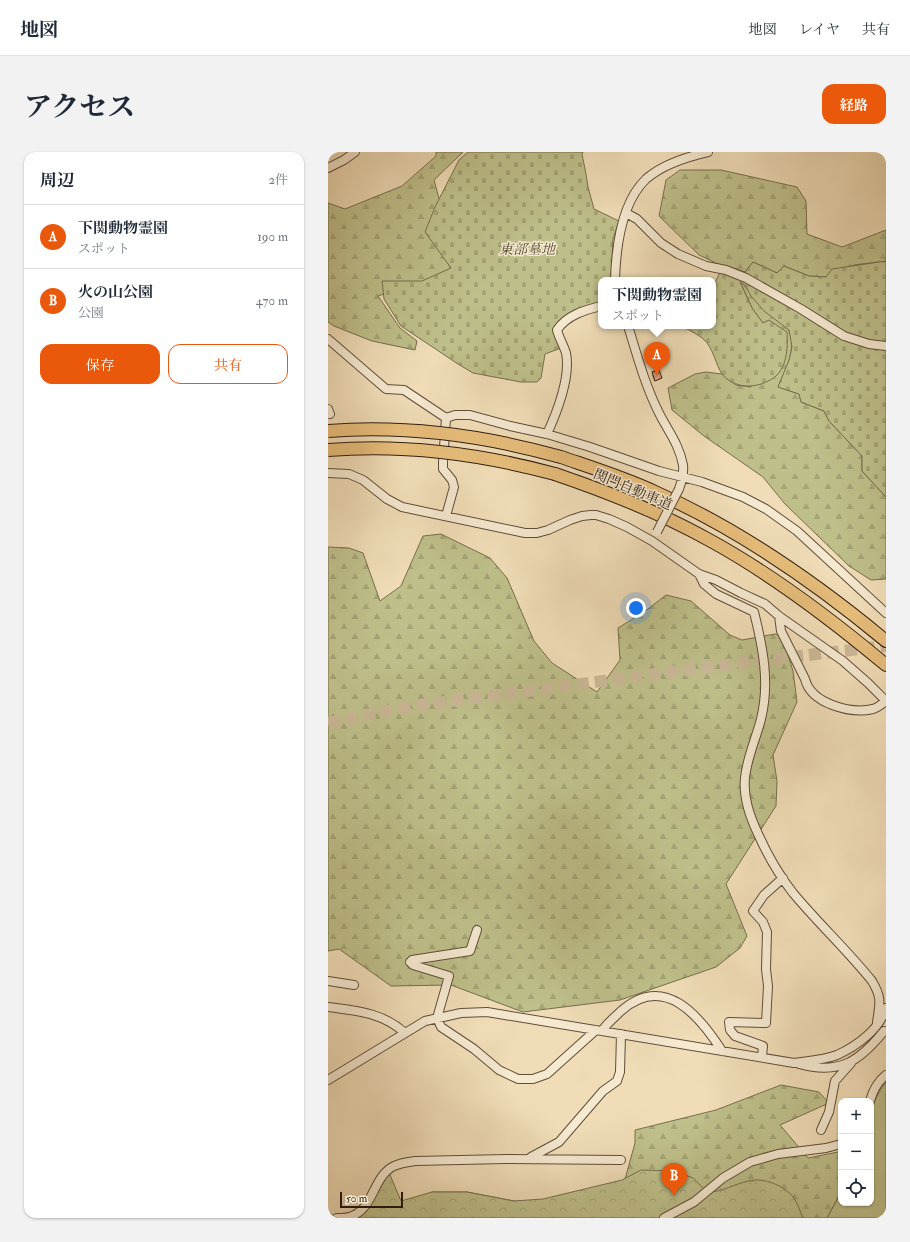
<!DOCTYPE html>
<html lang="ja">
<meta charset="utf-8">
<style>
:root{--surface:#fff;--page:#f2f2f3;--text:#1f2937;--muted:#747a83;--line:#e0e1e3;--accent:#ea580c}
body{margin:0;font-family:"IM FELL Double Pica","Noto Serif JP",serif;background:var(--page);color:var(--text)}
.controls{position:absolute;right:12px;bottom:12px;display:grid;overflow:hidden;border-radius:8px;box-shadow:0 1px 3px #0004}
.controls button{width:36px;height:36px;display:grid;place-items:center;padding:0;border:0;border-bottom:1px solid var(--line);background:var(--surface);color:var(--text);font:20px sans-serif}
.scale{position:absolute;left:12px;bottom:10px;width:63px;box-sizing:border-box;padding-left:4px;border:2px solid #301d10;border-top:0;font-size:11px;line-height:14px;white-space:nowrap;color:#301d10;-webkit-text-stroke:3px #f5e9d0;paint-order:stroke}
.you{position:absolute;left:308px;top:456px;width:14px;height:14px;margin:-10px;border:3px solid #fff;border-radius:50%;background:#1a73e8;box-shadow:0 0 0 6px #1a73e833}
.badge{display:grid;place-items:center;width:26px;height:26px;border-radius:50%;background:var(--accent);color:#fff;font-size:13px;font-weight:700}
.pin{position:absolute;translate:-50% -33px;filter:drop-shadow(0 1px 2px #0008)}
.pin::after{content:'';position:absolute;top:21px;width:14px;height:12px;background:inherit;clip-path:polygon(0 0,100% 0,50% 100%)}
.popup{position:absolute;left:270px;top:125px;width:118px;height:52px;box-sizing:border-box;display:grid;place-content:center;border-radius:8px;background:var(--surface);filter:drop-shadow(0 1px 3px #0005);font-size:13px;white-space:nowrap;color:var(--muted)}
.popup b{font-size:15px;color:var(--text)}
.popup::after{content:'';position:absolute;left:50%;top:100%;margin-left:-8px;border:8px solid transparent;border-top-color:var(--surface)}
.list{margin:0;padding:0;list-style:none}
h2{display:flex;justify-content:space-between;align-items:center;height:52px;margin:0;padding:0 16px;font-size:17px}
h2 small{font-size:13px;font-weight:400;color:var(--muted)}
.list li{display:grid;grid-template-columns:26px 1fr auto;gap:12px;align-items:center;box-sizing:border-box;height:64px;padding:0 16px;border-top:1px solid var(--line)}
.list b{display:block;font-size:15px;white-space:nowrap}
.list p{margin:0;font-size:13px;white-space:nowrap;color:var(--muted)}
.list em{font-size:13px;font-style:normal;color:var(--muted)}
.actions{display:flex;gap:8px;padding:12px 16px}
.actions a{flex:1;padding:9px 0;border:1px solid var(--accent);border-radius:12px;text-align:center;font-size:14px;color:var(--accent)}
.actions .main{background:var(--accent);color:#fff}
.icon{flex:none;width:22px;height:22px;fill:none;stroke:currentColor;stroke-width:2;stroke-linecap:round;stroke-linejoin:round}
.map{position:relative;flex:none;width:558px;height:1066px;overflow:hidden;border-radius:12px}
header{display:flex;align-items:center;gap:24px;box-sizing:border-box;height:56px;padding:0 20px;background:var(--surface);border-bottom:1px solid var(--line)}
header strong{font-size:19px}
nav{display:flex;gap:22px;margin-inline-start:auto;font-size:14px}
.intro{display:flex;align-items:center;justify-content:space-between;box-sizing:border-box;height:96px;padding:0 24px}
h1{margin:0;font-size:28px}
.button{padding:10px 18px;border-radius:12px;background:var(--accent);color:#fff;font-size:14px;font-weight:700}
main{display:flex;gap:24px;padding:0 24px}
aside{flex:1;background:var(--surface);border-radius:12px;box-shadow:0 1px 3px #0004}
.map>svg:first-child{display:block}
</style>
<header>
<strong>地図</strong>
<nav><a>地図</a><a>レイヤ</a><a>共有</a></nav>
</header>
<div class="intro"><h1>アクセス</h1><a class="button">経路</a></div>
<main>
<aside>
<h2>周辺<small>2件</small></h2>
<ul class="list">
<li><span class="badge">A</span><div><b>下関動物霊園</b><p>スポット</p></div><em>190 m</em></li>
<li><span class="badge">B</span><div><b>火の山公園</b><p>公園</p></div><em>470 m</em></li>
</ul>
<div class="actions"><a class="main">保存</a><a>共有</a></div>
</aside>
<div class="map">
<svg width="558" height="1066" viewBox="0 0 558 1066">
<defs>
<pattern id="forest-firs" width="22" height="20" patternUnits="userSpaceOnUse"><rect width="22" height="20" fill="#bebf8a"/><path d="M5 1l3.5 6h-7zM16 11l3.5 6h-7z" fill="#a4a476"/></pattern>
<pattern id="cemetery-stones" width="16" height="16" patternUnits="userSpaceOnUse"><rect width="16" height="16" fill="#bebf8a"/><path d="M2 7V4a2 2 0 0 1 4 0v3zM10 15v-3a2 2 0 0 1 4 0v3z" fill="#a4a476"/></pattern>
<pattern id="park-crowns" width="20" height="18" patternUnits="userSpaceOnUse"><rect width="20" height="18" fill="#bebf8a"/><path d="M2 6a3 3 0 1 1 6 0M12 15a3 3 0 1 1 6 0" fill="none" stroke="#a4a476"/></pattern>
<pattern id="building-hatch" width="6" height="6" patternUnits="userSpaceOnUse"><rect width="6" height="6" fill="#e8a985"/><path d="M-1 1l2-2M0 6l6-6M5 7l2-2" fill="none" stroke="#c79172"/></pattern>
</defs>
<rect width="100%" height="100%" fill="#f0ddb7"/>
<filter id="stains"><feTurbulence type="fractalNoise" baseFrequency=".005" numOctaves="4"/><feColorMatrix values="0 0 0 0 .2 0 0 0 0 .09 0 0 0 0 .02 0 0 0 .5 -.17"/></filter>
<radialGradient id="worn" r=".72"><stop offset=".6" stop-color="#630" stop-opacity="0"/><stop offset="1" stop-color="#630" stop-opacity=".3"/></radialGradient>
<path fill="#bebf8a" stroke="#776e4d" d="M558,930V1066H499L513,1040V1051H543V963C545,950 550,941 558,930Z"/>
<path fill="url(#forest-firs)" stroke="#776e4d" d="M108,0H135L106,28L112,50L107,87L123,117L111,134L82,133L50,144L72,176L89,189L87,198L44,189L6,174L0,170V51L17,57L74,34L108,4Z
M352,18H393L469,35L478,49L479,82L514,95L558,78V109L526,113L498,125L481,124L456,114L449,121L425,110L417,120L390,112L371,103L331,64L338,28Z
M412,129C419,135 422,143 430,150C435,155 459,173 461,179C469,198 457,218 450,235L471,242L473,250L496,259L501,269L534,304V319L558,345V427L543,428L521,414L457,352L435,325L376,284L344,258L340,236L367,222L378,220L394,222L408,233L423,235L435,171L424,156Z
M113,382L162,406L179,426L206,489L224,511L269,540L292,508L290,476L316,460L338,443L363,449L402,483L414,488L447,482L454,484L465,519L469,550L445,603L449,629L448,654L398,732L419,784L412,796L388,815L292,848L195,860L123,833L63,834L11,797L0,799V395L21,396L35,401L52,449L73,434L95,384Z
M453,933L491,940L501,951L452,973L480,1006L510,1000L513,1002V1040L499,1066H44L104,1040H139L186,1049L234,1054L294,1038L307,991V978L388,958Z"/>
<path fill="url(#cemetery-stones)" stroke="#776e4d" d="M140,0H255L254,2L258,22L260,35L266,57L291,69L285,87L283,128H273V152L233,170V196L217,202L213,226L209,230H193L145,221L130,212L73,174L56,147L54,129H94L123,116L97,80L107,55L131,8Z
M558,109V345L534,319V304L501,269L496,259L473,250L471,242L450,235L461,208L464,195L461,178L436,159L423,144L417,133L412,130L424,156L435,171L441,168L459,180C460,196 459,218 444,227C428,237 406,237 394,222C388,213 386,200 379,191C375,185 361,178 354,174H385V135L394,116L399,114L417,120L425,110L449,121L456,114L481,124L498,125L504,117Z"/>
<path fill="url(#park-crowns)" stroke="#776e4d" d="M60,1018L73,1049L104,1040H139L186,1049L215,1047L294,1028L313,1018L346,1019L365,1026L379,1040C396,1040 405,1032 421,1029C436,1025 457,1034 466,1046C470,1052 472,1059 475,1066H9L24,1064Z"/>
<path fill="#0003" d="M330,219L333,226L326,230L323,223Z"/>
<path fill="url(#building-hatch)" stroke="#301d10" d="M331,218L334,226L327,229L324,220Z"/>
<g fill="none" stroke-linecap="round" stroke-linejoin="round">
<path stroke="#cab796" stroke-width="12" stroke-dasharray="12 6" stroke-linecap="butt" d="M0,571L85,554L412,511L558,494"/>
<defs>
<path id="minor" d="M0,16L16,8L27,0
M298,61L309,67L333,91L350,102L378,114L398,118L418,126L473,157L516,184L541,192L558,194
M287,128C288,95 293,51 318,27C335,12 358,5 380,0
M300,174C309,203 317,233 331,261C340,279 351,292 355,313C356,322 354,329 351,337
M0,187L58,237L76,238L118,266L127,263H142L182,274L219,282L262,295L331,319L374,330L415,345L438,357L469,379L558,461
M0,257L2,262
M118,266L115,310V317L124,328L126,335L118,364
M219,282C229,260 243,226 238,201C236,194 231,186 229,178C239,163 257,158 273,154
M0,321L21,322L35,328L59,347L74,355L197,381H209L220,378L242,368L254,364L263,363H268L281,367L299,375L324,389L371,422L388,428L413,441L437,452L451,464L515,509L540,531L558,549
M371,422L376,432L388,442L426,460C435,496 442,531 433,567C428,587 419,605 417,626C415,646 422,665 431,684C440,704 451,723 465,741C490,771 519,798 544,829C554,846 552,850 549,870
M451,464L453,479L477,527C483,552 523,562 545,557C549,556 554,552 558,549
M149,778L142,799L84,808L82,810L85,813L121,824L109,866L113,875L146,897L171,918L190,927H205L219,922L268,878
M0,829L26,833
M0,855C28,859 54,860 77,881
M274,879C279,871 286,866 293,859C336,821 371,863 394,899
M434,905L435,894L407,884L402,878L401,870L438,871L440,834L438,817L439,780L435,770L425,759L436,743L455,726
M471,912C511,923 531,910 556,879
M0,928L97,869L133,861L159,860L466,911C480,909 496,908 509,903C529,894 552,877 558,856
M542,949C545,938 549,930 558,923
M493,978L501,960L507,929L523,911
M203,1005L231,990L275,939L289,929L292,920L293,882
M0,1066H1
M9,1066C14,1066 20,1066 24,1064C46,1056 45,1024 66,1014C72,1011 80,1010 87,1009L178,1007L293,1008
M336,1066L366,1050L395,1026L422,1010L450,1002L498,996L513,992"/>
<path id="highway" d="M233,305C265,316 297,326 327,340C411,377 488,431 558,489
M227,322C280,340 333,361 383,389C445,423 503,467 558,513"/>
</defs>
<use href="#minor" stroke="#604d3a" stroke-width="10"/>
<use href="#highway" stroke="#301d10" stroke-width="14"/>
<use href="#minor" stroke="#f5e9d0" stroke-width="8"/>
<use href="#highway" stroke="#e8be7c" stroke-width="12"/>
<defs>
<path id="minor-bridge" d="M329,380L351,337"/>
<path id="highway-bridge" d="M0,279C79,273 158,284 233,305
M0,298C76,292 153,302 227,322"/>
</defs>
<use href="#minor-bridge" stroke="#604d3a" stroke-width="10" stroke-linecap="butt"/>
<use href="#highway-bridge" stroke="#301d10" stroke-width="14" stroke-linecap="butt"/>
<use href="#minor-bridge" stroke="#f5e9d0" stroke-width="8"/>
<use href="#highway-bridge" stroke="#e8be7c" stroke-width="12"/>
</g>
<g text-anchor="middle" stroke-width="3" stroke-linejoin="round" paint-order="stroke">
<g font-size="14" font-style="italic" fill="#5b4e35" stroke="#f5e9d0">
<text x="199" y="102">東部墓地</text>
</g>
<g font-size="14" fill="#301d10" stroke="#f5e9d0">
<text transform="translate(305 337) rotate(23)" y="5">関門自動車道</text>
</g>
</g>
<rect width="100%" height="100%" filter="url(#stains)"/>
<rect width="100%" height="100%" fill="url(#worn)"/>
</svg>
<div class="controls">
<button>+</button>
<button>−</button>
<button><svg class="icon" aria-label="locate" viewBox="0 0 24 24"><circle cx="12" cy="12" r="6"/><path d="M12 2v4M12 18v4M2 12h4M18 12h4"/></svg></button>
</div>
<div class="scale">50 m</div>
<div class="you"></div>
<div class="pin badge" style="left:329px;top:223px">A</div>
<div class="popup"><b>下関動物霊園</b>スポット</div>
<div class="pin badge" style="left:346px;top:1044px">B</div>
</div>
</main>
